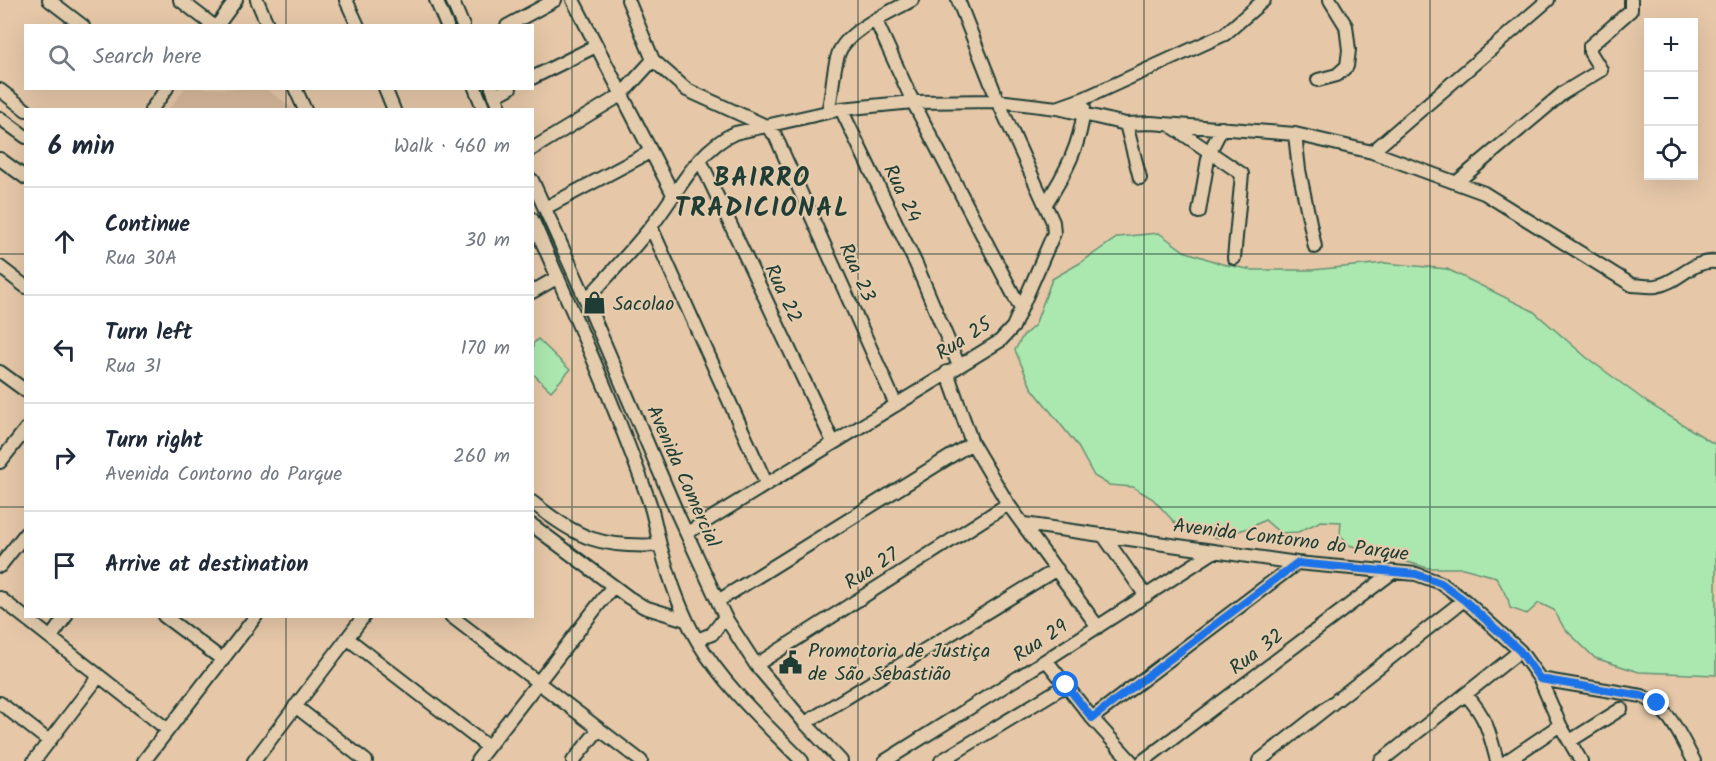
<!DOCTYPE html>
<meta charset="utf-8">
<style>
:root{--surface:#fff;--page:#f2f2f3;--text:#1f2937;--muted:#747a83;--line:#e0e1e3}
body{margin:0;font-family:Kalam,sans-serif;background:var(--page);color:var(--text)}
.controls{position:absolute;right:18px;top:18px;display:grid;overflow:hidden;border-radius:0px;box-shadow:0 6px 24px #0002}
.controls button{width:54px;height:54px;display:grid;place-items:center;padding:0;border:0;border-bottom:2px solid var(--line);background:var(--surface);color:var(--text);font:30px sans-serif}
.stop{position:absolute;width:18px;height:18px;margin:-14px;border:4px solid #1a73e8;border-radius:50%;background:#fff}
.stop.end{background:#1a73e8;border-color:#fff;box-shadow:0 2px 6px #0008}
.list{margin:0;padding:0;list-style:none}
h2{display:flex;justify-content:space-between;align-items:center;height:78px;margin:0;padding:0 24px;font-size:26px}
h2 small{font-size:20px;font-weight:400;color:var(--muted)}
.list li{display:grid;grid-template-columns:39px 1fr auto;gap:18px;align-items:center;box-sizing:border-box;height:108px;padding:0 24px;border-top:2px solid var(--line)}
.list b{display:block;font-size:22px;white-space:nowrap}
.list p{margin:0;font-size:20px;white-space:nowrap;color:var(--muted)}
.list em{font-size:20px;font-style:normal;color:var(--muted)}
.icon{flex:none;width:33px;height:33px;fill:none;stroke:currentColor;stroke-width:2;stroke-linecap:round;stroke-linejoin:round}
.map{position:relative;flex:none;width:1716px;height:761px;overflow:hidden}
.search{position:absolute;background:var(--surface);box-shadow:0 6px 24px #0002;left:24px;top:24px;width:510px;height:66px;display:flex;align-items:center;gap:15px;box-sizing:border-box;padding:0 21px;border-radius:0px;color:var(--muted);font-size:22px}
.panel{position:absolute;background:var(--surface);box-shadow:0 6px 24px #0002;left:24px;top:108px;width:510px;height:510px;border-radius:0px}
.map>svg:first-child{display:block}
</style>
<div class="map">
<svg width="1716" height="761" viewBox="0 0 1716 761">
<rect width="100%" height="100%" fill="#e6c7a8"/>
<filter id="ink" filterUnits="userSpaceOnUse"><feTurbulence type="fractalNoise" baseFrequency=".0167" numOctaves="2"/><feDisplacementMap in="SourceGraphic" scale="12" xChannelSelector="R" yChannelSelector="G"/><feConvolveMatrix kernelMatrix="1 2 1 2 8 2 1 2 1" color-interpolation-filters="sRGB"/></filter>
<g filter="url(#ink)">
<path fill="#d6b89b" d="M185,88L266,89L294,109H169Z"/>
<path fill="#abe8af" stroke="#659272" stroke-width="1.5" d="M1159,233L1184,251L1222,264L1253,270H1312L1385,263L1447,269L1533,311L1586,357L1648,403L1716,445V675L1639,672L1595,658L1564,628L1554,610L1539,603L1527,614L1510,608L1508,599L1496,577L1463,568H1428L1349,545L1340,535L1341,522L1321,521L1298,532L1280,533L1265,520L1251,527L1217,538L1199,530L1183,528L1176,524L1153,499L1133,487L1109,485L1094,476L1077,445L1031,387L1015,350L1023,336L1035,325L1052,279L1080,263L1118,237Z
M538,339L570,370L551,391L533,374V344Z"/>
<g fill="none" stroke-linecap="round" stroke-linejoin="round">
<defs>
<path id="minor" d="M49,0L83,26
M180,0L214,26
M257,0L268,26
M346,0L358,26
M436,0L447,26
M452,0L463,26
M573,0L674,196
M628,0L653,60L687,90L766,126L775,135L896,405
M876,21L913,102L1021,309
M217,26L236,0
M507,26L555,0
M532,78L596,46
M1318,80L1337,75L1347,66L1349,50L1346,26L1330,0
M295,88L305,110
M385,88L394,110
M475,88L484,110
M492,88L501,110
M0,90L26,110
M495,96L510,88
M1057,108L1085,98L1225,34L1264,0
M841,109L916,264L959,366
M151,110L167,88
M828,111C833,93 832,73 838,55C845,31 891,12 912,0
M0,118L26,137
M1126,124L1140,178
M1170,125L1242,174L1234,258
M1295,134L1299,170L1315,247
M532,149L621,95L653,60
M1372,152L1548,0
M0,159L26,178
M700,160L833,442
M532,180L586,300L678,515L725,617L756,665L805,723L841,761
M1457,182L1563,93L1601,70L1590,52V46L1631,10V0
M1045,205C1065,174 1081,144 1084,108
M545,208L650,152
M1199,212L1209,153L1222,128
M532,219C573,312 615,405 649,501C654,515 656,530 660,545C669,577 681,613 698,642C726,688 765,723 802,761
M651,227L766,483
M0,267L26,287
M532,292L558,277
M586,300C608,276 630,253 650,228C676,196 696,150 735,133L841,109L913,102L998,101L1057,108L1126,124L1151,123L1295,134L1372,152L1484,193L1632,285C1639,285 1648,287 1656,286C1678,283 1692,259 1716,262
M0,372L26,391
M947,372L972,443L1008,504L1098,627
M0,462L26,429
M532,502C578,539 601,548 660,545
M1024,524L1297,563L1416,574L1441,583L1464,600L1520,651L1540,679L1642,696C1671,710 1679,734 1694,761
M532,525L628,597L644,607L686,620
M687,533L1000,341L1013,327L1054,233L1053,222L998,101L958,0
M1103,535L1146,596
M0,566L26,533
M0,598L168,730
M718,601L972,443
M164,616L223,660
M451,616L641,761
M51,637L66,616
M347,638L488,747
M697,640L712,634L725,617
M1046,660L1092,718L1131,761
M756,665L1008,504
M1540,679L1560,725L1581,761
M1466,695C1486,716 1490,734 1497,761
M0,703L49,741
M295,706L366,761
M1092,718L1297,563
M805,723L1057,569
M1570,741L1621,709
M34,761L99,676
M144,761L256,616
M254,761L364,616
M477,761L613,586
M573,761L599,729
M885,761L1046,660L1215,551
M941,761L1066,685
M1143,761L1393,572
M1259,761L1464,600
M1381,761L1520,651
M1507,761L1560,725"/>
</defs>
<use href="#minor" stroke="#1f3d34" stroke-width="16"/>
<use href="#minor" stroke="#e4ccad" stroke-width="12"/>
</g>
</g>
<g fill="none" stroke-linecap="round" stroke-linejoin="round" filter="url(#ink)">
<path stroke="#1a73e8" stroke-width="8" d="M1066,685L1092,718L1297,563L1416,574L1441,583L1464,600L1520,651L1540,679L1642,696L1657,703"/>
</g>
<path fill="none" stroke="#1f3d34" stroke-width="1.5" stroke-opacity="0.55" d="M286,0V26M572,0V761M858,0V761M1144,0V761M1430,0V761M286,88V110M0,254H26M532,254H1716M0,507H26M532,507H1716M286,616V761"/>
<defs>
<symbol id="shop-bare" viewBox="-9 -9 18 18"><path d="M-5-2.5h2.3a2.7 3.5 0 0 1 5.4 0H5L5.5 6h-11ZM-1.5-2.5h3a1.5 2.3 0 0 0-3 0Z" fill="#1f3d34" stroke="#e4ccad" stroke-width="2.5" paint-order="stroke"/></symbol>
<symbol id="civic-bare" viewBox="-9 -9 18 18"><path d="M-.6-6.5H3V-4.5H.6V-3L4-1V1h2V6H-6V1h2V-1L-.6-3ZM-1.2 2.5V6h2.4V2.5Z" fill="#1f3d34" stroke="#e4ccad" stroke-width="2.5" paint-order="stroke"/></symbol>
</defs>
<g fill-rule="evenodd">
<use href="#shop-bare" x="578" y="286" width="33" height="33"/>
<use href="#civic-bare" x="774" y="646" width="33" height="33"/>
</g>
<g text-anchor="middle" stroke-width="4.5" stroke-linejoin="round" paint-order="stroke">
<g font-size="20" fill="#1f3d34" stroke="#e4ccad">
<text transform="translate(903 193) rotate(64)" y="7">Rua 24</text>
<text transform="translate(858 272) rotate(66)" y="7">Rua 23</text>
<text transform="translate(784 293) rotate(65)" y="7">Rua 22</text>
<text transform="translate(963 338) rotate(-33)" y="7">Rua 25</text>
<text transform="translate(684 476) rotate(66)" y="7">Avenida Comercial</text>
<text transform="translate(1291 539) rotate(7)" y="7">Avenida Contorno do Parque</text>
<text transform="translate(871 568) rotate(-33)" y="7">Rua 27</text>
<text transform="translate(1040 640) rotate(-33)" y="7">Rua 29</text>
<text transform="translate(1256 651) rotate(-37)" y="7">Rua 32</text>
</g>
<g font-size="20" fill="#1f3d34" stroke="#e4ccad" text-anchor="start">
<text x="613" y="310">Sacolao</text>
<text x="808" y="657">Promotoria de Justiça<tspan x="808" dy="23">de São Sebastião</tspan></text>
</g>
<g font-size="26" font-weight="bold" letter-spacing="1.5" fill="#1f3d34" stroke="#e4ccad">
<text x="762" y="186">BAIRRO<tspan x="762" dy="30">TRADICIONAL</tspan></text>
</g>
</g>
</svg>
<div class="controls">
<button>+</button>
<button>−</button>
<button><svg class="icon" aria-label="locate" viewBox="0 0 24 24"><circle cx="12" cy="12" r="6"/><path d="M12 2v4M12 18v4M2 12h4M18 12h4"/></svg></button>
</div>
<div class="stop" style="left:1066px;top:685px"></div>
<div class="stop end" style="left:1657px;top:703px"></div>
<div class="search"><svg class="icon" aria-label="search" viewBox="0 0 24 24"><circle cx="10" cy="10" r="6"/><path d="M15 15l6 6"/></svg>Search here</div>
<section class="panel">
<h2>6 min<small>Walk · 460 m</small></h2>
<ul class="list">
<li><svg class="icon" aria-label="ahead" viewBox="0 0 24 24"><path d="M12 20V5M6 11l6-6 6 6"/></svg><div><b>Continue</b><p>Rua 30A</p></div><em>30 m</em></li>
<li><svg class="icon" aria-label="left" viewBox="0 0 24 24"><path d="M17 20v-9H6M10 6l-5 5 5 5"/></svg><div><b>Turn left</b><p>Rua 31</p></div><em>170 m</em></li>
<li><svg class="icon" aria-label="right" viewBox="0 0 24 24"><path d="M7 20v-9h11M14 6l5 5-5 5"/></svg><div><b>Turn right</b><p>Avenida Contorno do Parque</p></div><em>260 m</em></li>
<li><svg class="icon" aria-label="arrive" viewBox="0 0 24 24"><path d="M6 21V4h12l-3 4 3 4H6"/></svg><div><b>Arrive at destination</b></div></li>
</ul>
</section>
</div>
